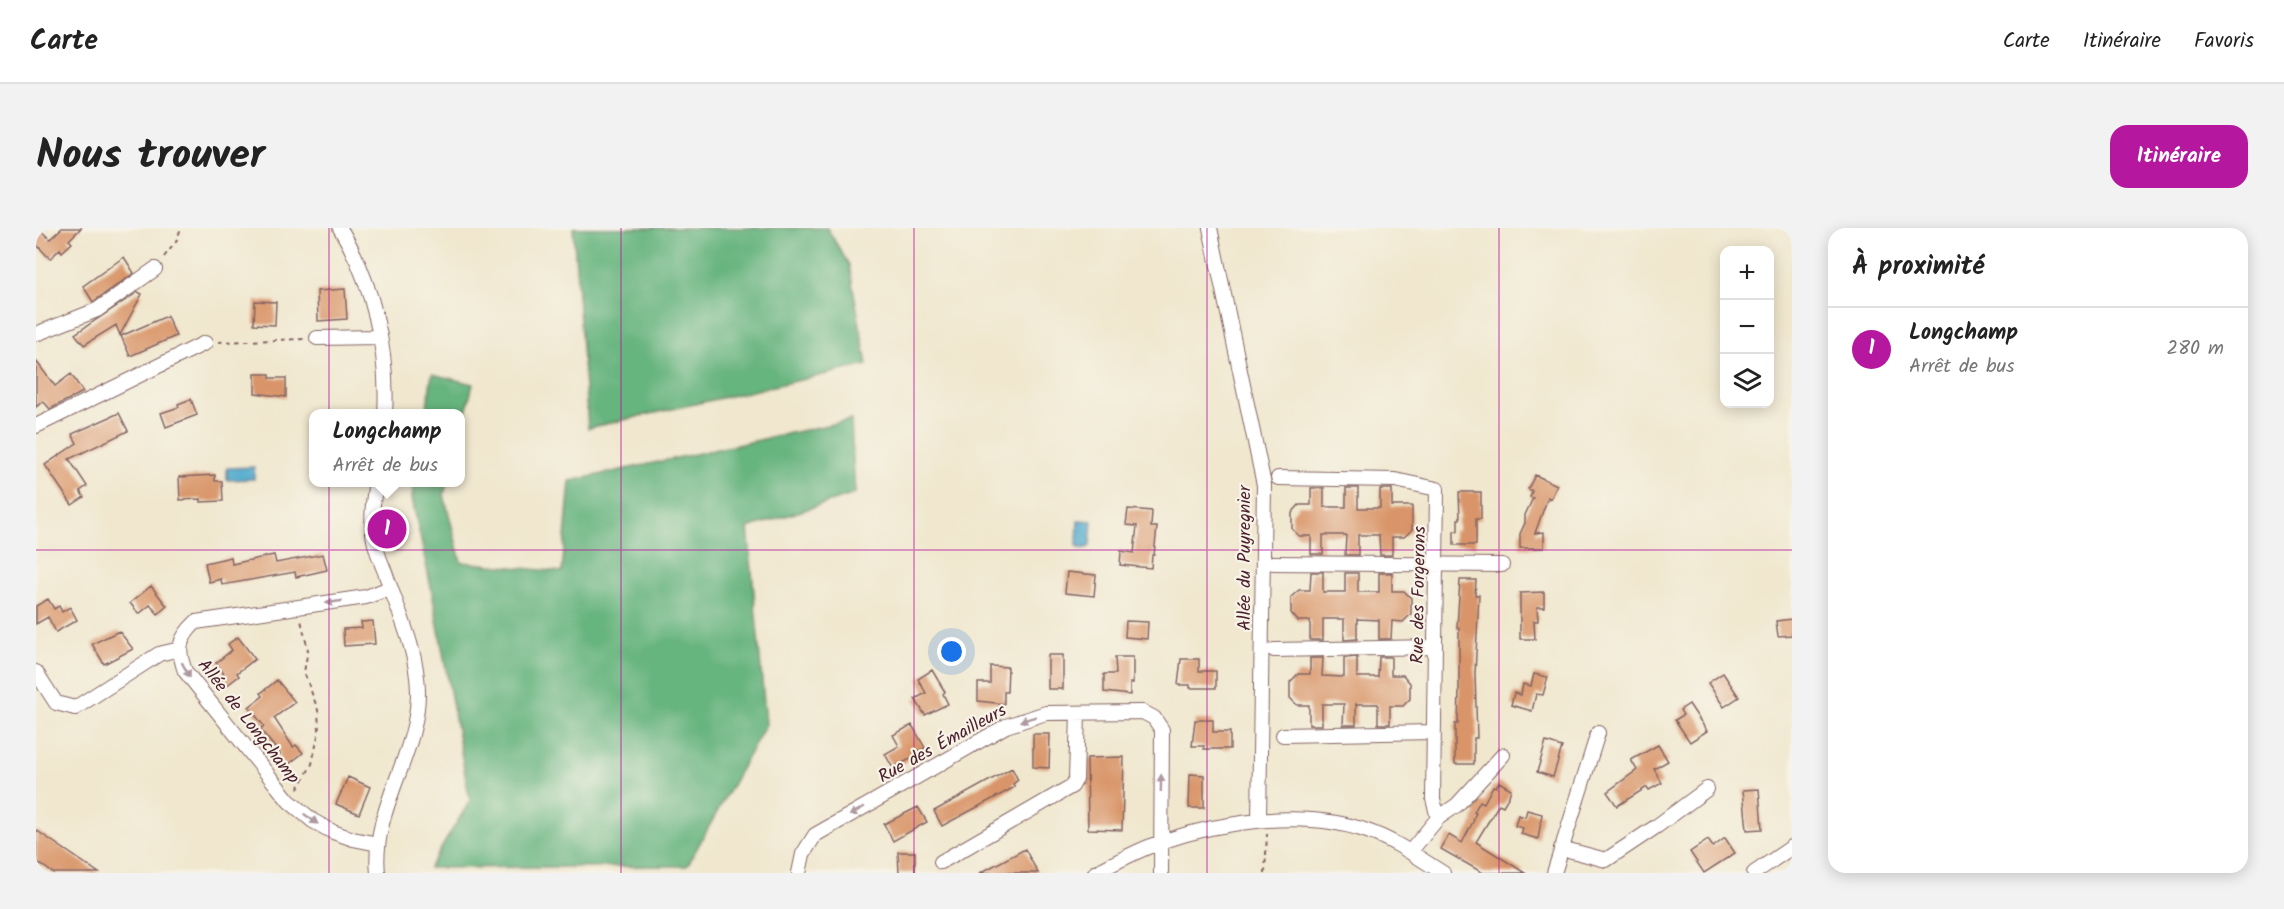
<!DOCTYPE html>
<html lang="fr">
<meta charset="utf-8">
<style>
:root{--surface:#fff;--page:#f2f2f2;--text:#222;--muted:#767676;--line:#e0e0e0;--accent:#b5179e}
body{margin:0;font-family:Kalam,sans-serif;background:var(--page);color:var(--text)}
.controls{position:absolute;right:18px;top:18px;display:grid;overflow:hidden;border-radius:12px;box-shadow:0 3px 15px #0003}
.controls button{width:54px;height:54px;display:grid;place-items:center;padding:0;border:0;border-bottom:2px solid var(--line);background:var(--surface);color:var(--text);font:30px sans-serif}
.you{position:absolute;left:916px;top:424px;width:21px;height:21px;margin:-15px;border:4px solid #fff;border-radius:50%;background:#1a73e8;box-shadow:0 0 0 9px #1a73e833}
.badge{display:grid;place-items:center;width:39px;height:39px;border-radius:50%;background:var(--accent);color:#fff;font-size:20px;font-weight:700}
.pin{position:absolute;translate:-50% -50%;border:3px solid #fff;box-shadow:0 2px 6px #0006}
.popup{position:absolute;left:273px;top:181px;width:156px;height:78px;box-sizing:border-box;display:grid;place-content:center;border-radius:12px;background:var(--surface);filter:drop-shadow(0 2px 4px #0005);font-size:20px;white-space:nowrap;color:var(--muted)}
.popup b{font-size:22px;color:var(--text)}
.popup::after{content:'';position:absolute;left:50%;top:100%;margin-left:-12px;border:12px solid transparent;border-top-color:var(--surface)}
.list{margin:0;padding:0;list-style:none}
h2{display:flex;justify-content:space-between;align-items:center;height:78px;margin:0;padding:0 24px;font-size:26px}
h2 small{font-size:20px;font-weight:400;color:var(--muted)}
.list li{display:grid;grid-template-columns:39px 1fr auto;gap:18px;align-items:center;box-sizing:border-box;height:84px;padding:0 24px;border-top:2px solid var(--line)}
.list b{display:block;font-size:22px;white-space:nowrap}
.list p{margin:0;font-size:20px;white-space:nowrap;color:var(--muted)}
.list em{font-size:20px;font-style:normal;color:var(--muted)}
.icon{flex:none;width:33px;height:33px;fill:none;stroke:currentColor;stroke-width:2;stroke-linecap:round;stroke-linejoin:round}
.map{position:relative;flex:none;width:1756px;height:645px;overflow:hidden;border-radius:18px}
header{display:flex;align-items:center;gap:36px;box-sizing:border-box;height:84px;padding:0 30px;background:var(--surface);border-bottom:2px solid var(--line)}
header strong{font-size:28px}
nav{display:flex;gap:33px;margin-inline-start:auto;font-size:21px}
.intro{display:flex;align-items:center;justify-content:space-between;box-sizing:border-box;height:144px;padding:0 36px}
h1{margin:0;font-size:42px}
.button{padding:15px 27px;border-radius:18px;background:var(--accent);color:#fff;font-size:21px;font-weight:700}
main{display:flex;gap:36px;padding:0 36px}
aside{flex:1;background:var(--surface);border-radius:18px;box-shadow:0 3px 15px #0003}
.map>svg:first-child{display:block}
</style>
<header>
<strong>Carte</strong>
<nav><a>Carte</a><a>Itinéraire</a><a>Favoris</a></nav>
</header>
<div class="intro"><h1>Nous trouver</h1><a class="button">Itinéraire</a></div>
<main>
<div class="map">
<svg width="1756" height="645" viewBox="0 0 1756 645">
<rect width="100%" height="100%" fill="#f7f3e8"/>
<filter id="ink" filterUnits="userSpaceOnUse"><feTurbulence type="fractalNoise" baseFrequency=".0167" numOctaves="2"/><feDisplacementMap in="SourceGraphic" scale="12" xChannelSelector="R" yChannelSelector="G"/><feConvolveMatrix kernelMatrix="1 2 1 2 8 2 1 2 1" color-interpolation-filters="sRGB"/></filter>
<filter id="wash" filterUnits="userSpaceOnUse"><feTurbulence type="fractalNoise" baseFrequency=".008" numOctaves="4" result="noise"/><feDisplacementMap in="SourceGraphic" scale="24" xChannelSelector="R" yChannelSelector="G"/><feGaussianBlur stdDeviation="1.35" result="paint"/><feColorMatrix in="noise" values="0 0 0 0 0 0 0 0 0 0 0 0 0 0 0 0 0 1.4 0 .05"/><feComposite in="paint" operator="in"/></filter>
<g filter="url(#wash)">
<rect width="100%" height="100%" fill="#f0e7ce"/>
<path fill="#66b47e" stroke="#586a54" stroke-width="1.5" d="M537,0H791L813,37L831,137L552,200Z
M396,146L437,156L425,204L424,186L390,185Z
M815,192L819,266L712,300L730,496L651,638L393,640L434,573L396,364L376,270L378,255H411L408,267L425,334L526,344L534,253Z"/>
<path fill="#4faacd" stroke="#4c647c" stroke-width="1.5" d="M218,239V251L191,252V240Z
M1042,292L1056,293L1054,318C1049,321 1045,322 1041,317Z"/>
<g id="blocks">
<path fill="#d99569" d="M26,0H45L33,12L36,15L26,24L24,21L14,31L0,16V8L5,3L14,11Z
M88,29L98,45L57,74L47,58Z
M309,61L311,91L282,93L281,63Z
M102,64L106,66L84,107L80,97L48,117L39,106Z
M219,73L240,74L239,97L218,96Z
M131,88L140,108L94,128L85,108Z
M0,133L19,158L35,146L47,164L14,181L7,173L0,179Z
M219,146H234V150H250V169L219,165Z
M155,171L161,187L130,199L125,185L143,179L142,176Z
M83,185L92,203L33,231L51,258L44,263L48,269L36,277L9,237L41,215L36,206Z
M179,247V253H186L187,273L165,274V271L144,272L143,249Z
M1499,247L1521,257L1515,271L1512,269L1499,305L1508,304V320H1484V306L1489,295V287L1497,270L1494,269L1496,263L1492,261Z
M1275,260H1288V279H1310V260H1322V280H1344V261H1356V278H1376V302L1368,309H1356V327H1344L1343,307H1322V327H1309L1310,307H1287V326H1275V308H1263L1256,301V285L1263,277H1275Z
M1423,264H1445V291H1440V317H1418V303H1422V291H1424Z
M1092,281L1116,283L1115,299H1121L1118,327H1116L1115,340L1084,337L1085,323L1098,325L1101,298L1090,297Z
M287,326L291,342L260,349L259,344L186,357L185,351L173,354L169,335L195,329L196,336L238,327L240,335Z
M1031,344L1060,347L1058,368L1029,365Z
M1275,344H1287V364H1309V345H1322V364H1343V345H1356V363H1368L1375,370V386L1367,394L1356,393L1355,411H1343V392L1321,391V411L1308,412V391H1287V412H1274V393H1262L1255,385V369L1263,362H1274Z
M1424,352H1440L1439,367H1443L1439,446L1441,510H1438V536H1419V496H1422L1423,461V400H1421Z
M115,358L131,378L122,386L114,377L103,386L94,375Z
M1508,364V379H1501L1502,393H1498L1499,411H1484V365Z
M12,371L18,381L23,378L26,384L34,379L41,392L20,404L12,389L0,396V378Z
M1756,391V407L1742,408L1740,393Z
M337,393L339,416L308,418L307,401L326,400L325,394Z
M1090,393L1112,394L1111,411L1089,409Z
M83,403L97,421L68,436L56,416Z
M202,409L219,431L201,445L203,448L190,458L183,450L188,446L180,435L196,422L192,416Z
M1012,427H1027V461H1012Z
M1079,429H1097V455H1094V467L1068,464V446H1080Z
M1321,429V449H1342L1343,429H1355V447H1367L1374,455V471L1367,478H1354V496H1342V476H1320V497H1307L1308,476H1286V497H1273V477H1261L1254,470V454L1262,446H1274V430H1287L1286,448L1308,449V430Z
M1145,431H1163V443H1180V460H1154V457H1142Z
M954,438L972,439L971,464H968V476L942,473V455H954Z
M896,442L909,464L907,466L912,476L889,487L879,471L890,465L882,451Z
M1687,445L1703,469L1688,479L1672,455Z
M1498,446L1512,449L1507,467L1500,466L1496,483L1475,477L1478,465L1485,467L1487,456L1495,458Z
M241,452L259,474L238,490L257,519L260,517L267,525L249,539L241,529L244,526L224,501L228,498L213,479L227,468L225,465Z
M1653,476L1671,503L1654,514L1639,492L1647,487L1644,482Z
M1159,492H1177V504H1194V521H1168V518H1156Z
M876,497L889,520L878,525L880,528L857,540L849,526L863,518L857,507Z
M997,506H1014L1013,540L997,539Z
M1510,514L1526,519L1517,549L1501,544Z
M1622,517L1632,533L1618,541L1626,555L1613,562L1611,559L1581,578L1571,564L1601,542L1595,532Z
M1088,529L1086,602L1052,601L1051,530Z
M976,540L982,552L977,556L979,559L906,598L898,583Z
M1154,546L1168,547V580H1153Z
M312,549L334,559L323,586L300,576Z
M1463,554L1475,561L1473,568L1467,578L1463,576L1440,614L1489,645H1447L1405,621L1413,607L1426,615L1438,592L1437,591L1440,585L1438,584L1444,573L1448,575L1457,558L1460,559Z
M1723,561L1726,601L1711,602L1707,562Z
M882,579L891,594L857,613L848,596Z
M1491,582L1506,586L1502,611L1485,606L1487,600L1479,598L1482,587L1489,589Z
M0,602L22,617L63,645H17L0,633Z
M1689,610L1699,625L1668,645L1654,624L1672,612L1677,619Z
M989,621L1002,645H944Z
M862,624H879V645H863Z"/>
</g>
</g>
<g filter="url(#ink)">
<use href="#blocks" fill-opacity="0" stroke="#846564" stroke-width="1.5"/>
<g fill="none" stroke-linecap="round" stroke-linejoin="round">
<defs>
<path id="minor" d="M304,0C336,53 353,123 349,186
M1174,0L1228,257L1223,593
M0,106L61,82L119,41
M281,110L343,109
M0,198L169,115
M1242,250L1359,252L1401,261L1397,571L1402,590L1374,624
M340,254C337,271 335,288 337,305C338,318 344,332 349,344C362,383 381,421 382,463C383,527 335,580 342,645
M1237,335L1466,337
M1238,422L1398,419
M0,444L20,475L39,480L123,426L144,421
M1247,507L1397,504
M1402,590L1421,577L1467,527
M342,616L317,611L297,604L277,593L253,573L149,443C141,421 142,411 160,394L330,369L354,360
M1525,620L1570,632L1621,598L1671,561
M905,634L1036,558L1040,551L1042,485
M763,645L767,626L779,607L970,498L1010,485L1107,484L1118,490L1126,502L1125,645
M1059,645C1080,634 1102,622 1125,614C1186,593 1269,581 1331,603C1358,612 1383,630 1407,645
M1518,645L1562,505
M1718,645L1756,619"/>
</defs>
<use href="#minor" stroke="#846564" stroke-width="16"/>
<path stroke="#846564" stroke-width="2" stroke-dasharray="4.5 4.5" stroke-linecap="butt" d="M128,29L140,14L145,0
M182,114L269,111
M262,561L276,536L283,503L282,482L268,444L272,422L265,392
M1229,645L1231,606"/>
<use href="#minor" stroke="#fff" stroke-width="14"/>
</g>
<defs><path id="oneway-solid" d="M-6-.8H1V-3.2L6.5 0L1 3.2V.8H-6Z" transform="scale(1.5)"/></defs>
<g fill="#ae9aa0">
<use href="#oneway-solid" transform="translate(298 374) rotate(172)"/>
<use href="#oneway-solid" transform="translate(150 442) rotate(61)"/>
<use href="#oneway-solid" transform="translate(992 491) rotate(163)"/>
<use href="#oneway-solid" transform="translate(1125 555) rotate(-89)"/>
<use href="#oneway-solid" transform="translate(821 583) rotate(150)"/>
<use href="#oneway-solid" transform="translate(275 591) rotate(36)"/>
</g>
</g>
<path fill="none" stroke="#b5179e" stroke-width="1.5" stroke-opacity="0.55" d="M293,0V645M585,0V645M878,0V645M1171,0V645M1463,0V645M0,322H1756"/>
<g text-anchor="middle" stroke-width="4.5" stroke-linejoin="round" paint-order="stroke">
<g font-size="18" fill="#4a1f2b" stroke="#f7f3e8">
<text transform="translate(1208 330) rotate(-90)" y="6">Allée du Puyregnier</text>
<text transform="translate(1382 367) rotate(-89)" y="6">Rue des Forgerons</text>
<text transform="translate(213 493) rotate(52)" y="6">Allée de Longchamp</text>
<text transform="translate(906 515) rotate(-29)" y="6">Rue des Émailleurs</text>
</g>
</g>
</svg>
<div class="controls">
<button>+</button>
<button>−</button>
<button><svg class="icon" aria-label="layers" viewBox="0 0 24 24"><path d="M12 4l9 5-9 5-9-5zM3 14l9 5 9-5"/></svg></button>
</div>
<div class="you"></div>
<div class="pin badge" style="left:351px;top:301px">1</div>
<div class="popup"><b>Longchamp</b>Arrêt de bus</div>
</div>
<aside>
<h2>À proximité<small></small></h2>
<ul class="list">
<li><span class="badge">1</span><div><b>Longchamp</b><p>Arrêt de bus</p></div><em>280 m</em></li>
</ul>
</aside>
</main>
